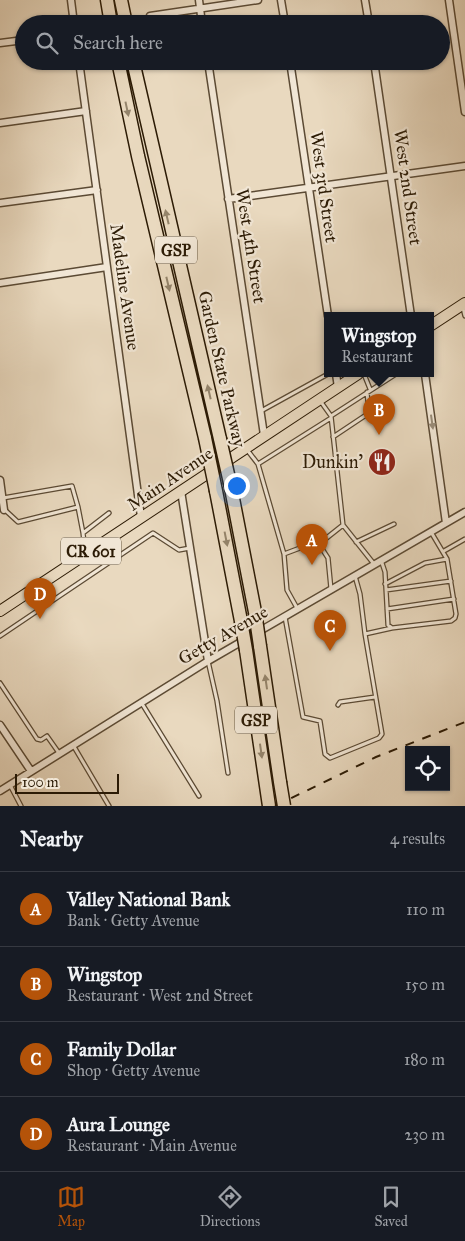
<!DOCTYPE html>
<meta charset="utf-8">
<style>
:root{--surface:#171b24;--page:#242831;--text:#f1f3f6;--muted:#9ea1a6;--line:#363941;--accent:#b45309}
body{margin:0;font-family:"IM FELL Great Primer",serif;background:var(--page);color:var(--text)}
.controls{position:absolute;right:15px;bottom:15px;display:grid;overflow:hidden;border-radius:0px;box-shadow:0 1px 4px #0004}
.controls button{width:45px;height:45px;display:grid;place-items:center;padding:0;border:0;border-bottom:1px solid var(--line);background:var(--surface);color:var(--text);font:25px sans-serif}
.scale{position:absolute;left:15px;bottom:12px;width:104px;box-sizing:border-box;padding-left:5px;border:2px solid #2c1b05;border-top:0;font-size:14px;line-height:18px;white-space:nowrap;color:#2c1b05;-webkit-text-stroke:4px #f1e6d5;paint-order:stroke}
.you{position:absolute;left:236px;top:485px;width:18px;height:18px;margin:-12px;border:4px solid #fff;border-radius:50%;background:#1a73e8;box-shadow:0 0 0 8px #1a73e833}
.badge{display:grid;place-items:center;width:32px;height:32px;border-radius:50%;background:var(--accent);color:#fff;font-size:16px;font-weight:700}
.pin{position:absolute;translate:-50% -41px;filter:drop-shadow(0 1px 2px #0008)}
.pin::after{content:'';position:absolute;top:26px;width:18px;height:15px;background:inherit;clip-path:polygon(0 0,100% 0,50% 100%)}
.popup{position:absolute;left:324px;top:312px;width:110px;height:65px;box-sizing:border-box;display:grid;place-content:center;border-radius:0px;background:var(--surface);filter:drop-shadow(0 1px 4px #0005);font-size:16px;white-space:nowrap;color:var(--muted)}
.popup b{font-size:19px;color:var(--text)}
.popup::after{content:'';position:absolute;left:50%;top:100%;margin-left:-10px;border:10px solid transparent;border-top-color:var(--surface)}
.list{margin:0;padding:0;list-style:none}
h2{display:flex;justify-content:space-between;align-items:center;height:65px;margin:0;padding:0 20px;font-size:21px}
h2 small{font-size:16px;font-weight:400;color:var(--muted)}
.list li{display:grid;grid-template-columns:32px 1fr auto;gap:15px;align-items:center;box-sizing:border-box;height:75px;padding:0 20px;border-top:1px solid var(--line)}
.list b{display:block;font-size:19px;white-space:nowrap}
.list p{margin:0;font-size:16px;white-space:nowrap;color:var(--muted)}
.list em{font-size:16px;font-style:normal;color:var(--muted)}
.icon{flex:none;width:28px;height:28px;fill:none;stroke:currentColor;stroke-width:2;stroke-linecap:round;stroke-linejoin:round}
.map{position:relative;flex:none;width:465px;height:806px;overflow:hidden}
.search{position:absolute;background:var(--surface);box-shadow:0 1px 4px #0004;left:15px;right:15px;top:15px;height:55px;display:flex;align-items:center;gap:12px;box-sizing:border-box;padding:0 18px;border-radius:28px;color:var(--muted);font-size:19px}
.sheet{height:365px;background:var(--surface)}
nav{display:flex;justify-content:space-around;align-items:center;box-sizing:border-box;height:70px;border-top:1px solid var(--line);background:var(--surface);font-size:14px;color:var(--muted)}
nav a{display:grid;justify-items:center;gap:2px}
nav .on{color:var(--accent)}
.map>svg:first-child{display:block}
</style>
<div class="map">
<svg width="465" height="806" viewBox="0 0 465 806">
<rect width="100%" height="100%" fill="#e9d9bf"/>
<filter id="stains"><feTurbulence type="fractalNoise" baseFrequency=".004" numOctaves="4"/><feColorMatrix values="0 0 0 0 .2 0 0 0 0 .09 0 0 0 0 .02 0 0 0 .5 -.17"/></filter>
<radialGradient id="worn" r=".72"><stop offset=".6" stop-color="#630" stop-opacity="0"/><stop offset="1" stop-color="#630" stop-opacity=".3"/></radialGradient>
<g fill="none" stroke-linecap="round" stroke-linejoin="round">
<defs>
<path id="service" d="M463,308L465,316
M364,374L370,389
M321,402L331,416L343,525L374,564
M261,411L328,374
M331,416L396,374
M333,437L369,413L367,392
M248,451L258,464
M3,498L72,486L78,507L18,522L5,510
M78,507L83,533
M356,542L394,524
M319,544L343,525
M85,551L83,533L109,513
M444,551L465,539
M284,554L308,545L319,544L328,558L331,589
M381,560L385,572L388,625L392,628L451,621L455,618L456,614L447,559L431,532
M355,576L360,594L365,634
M385,584L425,563L447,559
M386,590L451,581
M297,608L287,590L284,554L258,464L331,418
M387,609L454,599
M285,617L303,717L320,721L325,754L330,758L379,738L382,734L365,634L392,628
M0,636L153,533L179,550L190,548
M208,661L217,701L228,773
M0,683L37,739L41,740L47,736L59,753
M141,702L199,796
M338,705L340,702L375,697
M73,745L109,806
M10,785L21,806"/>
<path id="minor" d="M71,0L74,24
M199,0L202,24
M281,0L285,24
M365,0L369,24
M449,0L465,112
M150,16L258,0
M0,43L24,40
M79,61L141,517
M208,61L264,435
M290,61L328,316
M374,61L411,316
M0,123L86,111
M228,199L465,166
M0,203L97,190
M0,283L107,267
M336,374L338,387
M425,374L446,523
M0,480L4,510
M181,491L208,661
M0,725L31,771
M0,791L208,661L465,512"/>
<path id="primary" d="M430,326L465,303
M0,611L358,374"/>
<path id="motorway" d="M107,0L111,24
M121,0L126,24
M118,61L138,156L205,438
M133,61L220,439
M230,483L255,612
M216,491L241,621
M260,646L280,782
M246,650L269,806"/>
</defs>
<use href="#service" stroke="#5b4a34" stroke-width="5.5"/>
<use href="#minor" stroke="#5b4a34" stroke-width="9"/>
<use href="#primary" stroke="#2c1b05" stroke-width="12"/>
<use href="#motorway" stroke="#2c1b05" stroke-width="15"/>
<path stroke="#2c1b05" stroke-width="1" stroke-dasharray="4 2.5" stroke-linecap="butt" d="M136,18L144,16
M90,24L95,23"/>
<use href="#service" stroke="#f1e6d5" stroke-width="3"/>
<use href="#minor" stroke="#f1e6d5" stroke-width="6"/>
<use href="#primary" stroke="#e9d9bf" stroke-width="10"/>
<use href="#motorway" stroke="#e9d9bf" stroke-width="12"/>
<path stroke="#2c1b05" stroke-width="2" stroke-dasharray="9 9" stroke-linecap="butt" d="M275,806L376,757L465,722"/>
<defs>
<path id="motorway-bridge" d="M205,438L216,491
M220,439L230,483
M255,612L260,646
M241,621L246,650
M280,782L284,806"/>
</defs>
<use href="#motorway-bridge" stroke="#2c1b05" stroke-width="15" stroke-linecap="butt"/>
<path stroke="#2c1b05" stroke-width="1" stroke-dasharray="4 2.5" stroke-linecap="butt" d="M95,23L136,18"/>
<use href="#motorway-bridge" stroke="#e9d9bf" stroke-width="12"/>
</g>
<defs><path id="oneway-solid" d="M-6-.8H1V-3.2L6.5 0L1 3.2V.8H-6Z" transform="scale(1.25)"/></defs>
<g fill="#94846b">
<use href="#oneway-solid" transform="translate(127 109) rotate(78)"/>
<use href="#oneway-solid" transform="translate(167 217) rotate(-103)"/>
<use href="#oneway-solid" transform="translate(168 284) rotate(77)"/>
<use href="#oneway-solid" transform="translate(209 392) rotate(-103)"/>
<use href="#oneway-solid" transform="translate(226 539) rotate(79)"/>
<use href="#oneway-solid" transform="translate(266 682) rotate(-98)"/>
<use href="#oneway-solid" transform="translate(261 751) rotate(82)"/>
</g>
<use fill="#988b77" href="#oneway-solid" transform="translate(432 422) rotate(82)"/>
<defs>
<symbol id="restaurant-disc" viewBox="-11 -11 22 22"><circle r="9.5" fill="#8f2418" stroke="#f1e6d5"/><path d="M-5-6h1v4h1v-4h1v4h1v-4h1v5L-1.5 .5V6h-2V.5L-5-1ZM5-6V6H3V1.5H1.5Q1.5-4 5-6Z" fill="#fff"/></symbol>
</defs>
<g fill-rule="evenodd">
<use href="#restaurant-disc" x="366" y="446" width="32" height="32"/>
</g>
<g text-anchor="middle" stroke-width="4.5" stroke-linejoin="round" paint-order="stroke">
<g fill="#f1e6d5" stroke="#675843" stroke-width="1">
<rect x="155" y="236.5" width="42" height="27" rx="4"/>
<rect x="61" y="537.5" width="60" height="27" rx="4"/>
<rect x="235" y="706.5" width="42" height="27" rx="4"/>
</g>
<g font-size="16" font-weight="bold" fill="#2c1b05">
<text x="176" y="256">GSP</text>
<text x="91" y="557">CR 601</text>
<text x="256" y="726">GSP</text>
</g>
<g font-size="18" fill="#2c1b05" stroke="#f1e6d5">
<text transform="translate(324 187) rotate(82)" y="6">West 3rd Street</text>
<text transform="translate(408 187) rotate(82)" y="6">West 2nd Street</text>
<text transform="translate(251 246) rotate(81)" y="6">West 4th Street</text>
<text transform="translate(125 287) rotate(82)" y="6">Madeline Avenue</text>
<text transform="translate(222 369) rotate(77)" y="6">Garden State Parkway</text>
<text transform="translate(170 479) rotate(-34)" y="6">Main Avenue</text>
<text transform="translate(223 635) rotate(-30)" y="6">Getty Avenue</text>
</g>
<g font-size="18" fill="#2c1b05" stroke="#f1e6d5" text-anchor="end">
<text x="363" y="468">Dunkin'</text>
</g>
</g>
<rect width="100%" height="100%" filter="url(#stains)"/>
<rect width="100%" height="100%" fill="url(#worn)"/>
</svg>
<div class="controls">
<button><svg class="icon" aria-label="locate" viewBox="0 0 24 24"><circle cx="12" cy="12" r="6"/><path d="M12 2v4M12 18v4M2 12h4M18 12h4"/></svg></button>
</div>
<div class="scale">100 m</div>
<div class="you"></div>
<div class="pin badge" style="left:312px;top:565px">A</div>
<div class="pin badge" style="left:379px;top:435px">B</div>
<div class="popup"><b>Wingstop</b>Restaurant</div>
<div class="pin badge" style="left:330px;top:651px">C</div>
<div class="pin badge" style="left:40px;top:619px">D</div>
<div class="search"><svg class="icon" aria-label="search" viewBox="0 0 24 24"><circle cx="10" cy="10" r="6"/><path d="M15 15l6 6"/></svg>Search here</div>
</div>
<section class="sheet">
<h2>Nearby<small>4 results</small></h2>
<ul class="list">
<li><span class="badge">A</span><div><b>Valley National Bank</b><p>Bank · Getty Avenue</p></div><em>110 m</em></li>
<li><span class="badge">B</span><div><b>Wingstop</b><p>Restaurant · West 2nd Street</p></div><em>150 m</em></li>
<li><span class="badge">C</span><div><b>Family Dollar</b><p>Shop · Getty Avenue</p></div><em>180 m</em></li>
<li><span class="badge">D</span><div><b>Aura Lounge</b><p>Restaurant · Main Avenue</p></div><em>230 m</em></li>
</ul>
</section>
<nav>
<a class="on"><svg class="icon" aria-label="map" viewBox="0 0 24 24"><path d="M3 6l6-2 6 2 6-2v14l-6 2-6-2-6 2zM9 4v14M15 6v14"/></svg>Map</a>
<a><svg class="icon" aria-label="directions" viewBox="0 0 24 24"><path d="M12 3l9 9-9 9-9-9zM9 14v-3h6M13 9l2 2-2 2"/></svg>Directions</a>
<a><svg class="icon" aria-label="saved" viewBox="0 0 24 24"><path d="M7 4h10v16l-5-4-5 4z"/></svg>Saved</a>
</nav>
